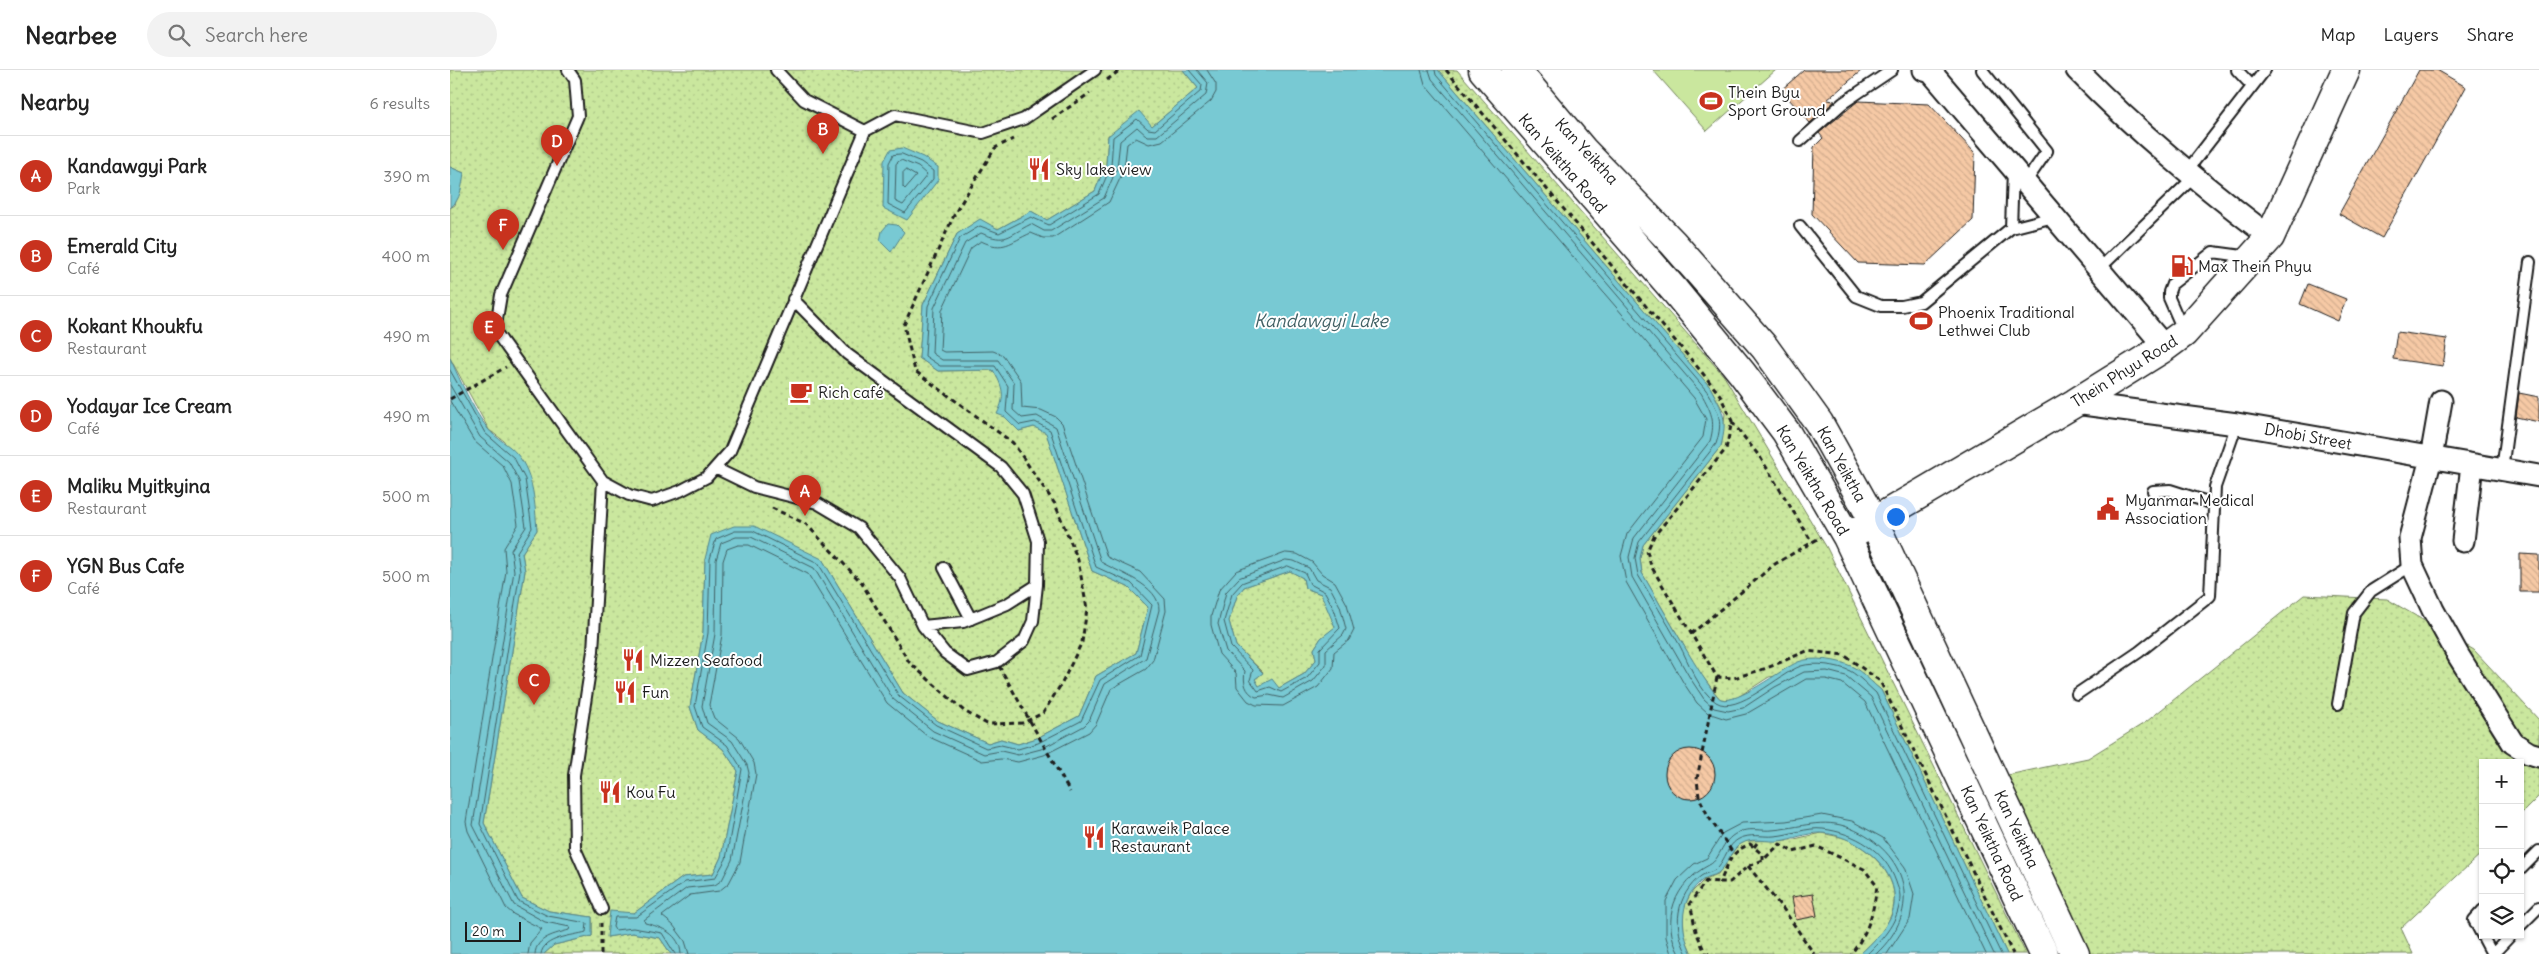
<!DOCTYPE html>
<meta charset="utf-8">
<style>
:root{--surface:#fff;--page:#f2f2f2;--text:#222;--muted:#767676;--line:#e0e0e0;--accent:#c8321e}
body{margin:0;font-family:Delius,sans-serif;background:var(--page);color:var(--text)}
.controls{position:absolute;right:15px;bottom:15px;display:grid;overflow:hidden;border-radius:0px;box-shadow:0 1px 4px #0004}
.controls button{width:45px;height:45px;display:grid;place-items:center;padding:0;border:0;border-bottom:1px solid var(--line);background:var(--surface);color:var(--text);font:25px sans-serif}
.scale{position:absolute;left:15px;bottom:12px;width:56px;box-sizing:border-box;padding-left:5px;border:2px solid #1c1c1c;border-top:0;font-size:14px;line-height:18px;white-space:nowrap;color:#1c1c1c;-webkit-text-stroke:4px #fff;paint-order:stroke}
.you{position:absolute;left:1445px;top:446px;width:18px;height:18px;margin:-12px;border:4px solid #fff;border-radius:50%;background:#1a73e8;box-shadow:0 0 0 8px #1a73e833}
.badge{display:grid;place-items:center;width:32px;height:32px;border-radius:50%;background:var(--accent);color:#fff;font-size:16px;font-weight:700}
.pin{position:absolute;translate:-50% -41px;filter:drop-shadow(0 1px 2px #0008)}
.pin::after{content:'';position:absolute;top:26px;width:18px;height:15px;background:inherit;clip-path:polygon(0 0,100% 0,50% 100%)}
.list{margin:0;padding:0;list-style:none}
h2{display:flex;justify-content:space-between;align-items:center;height:65px;margin:0;padding:0 20px;font-size:21px}
h2 small{font-size:16px;font-weight:400;color:var(--muted)}
.list li{display:grid;grid-template-columns:32px 1fr auto;gap:15px;align-items:center;box-sizing:border-box;height:80px;padding:0 20px;border-top:1px solid var(--line)}
.list b{display:block;font-size:19px;white-space:nowrap}
.list p{margin:0;font-size:16px;white-space:nowrap;color:var(--muted)}
.list em{font-size:16px;font-style:normal;color:var(--muted)}
.icon{flex:none;width:28px;height:28px;fill:none;stroke:currentColor;stroke-width:2;stroke-linecap:round;stroke-linejoin:round}
.map{position:relative;flex:none;width:2089px;height:884px;overflow:hidden}
header{display:flex;align-items:center;gap:30px;box-sizing:border-box;height:70px;padding:0 25px;background:var(--surface);border-bottom:1px solid var(--line)}
header strong{font-size:24px}
nav{display:flex;gap:28px;margin-inline-start:auto;font-size:18px}
.search{width:350px;height:45px;background:var(--page);display:flex;align-items:center;gap:12px;box-sizing:border-box;padding:0 18px;border-radius:28px;color:var(--muted);font-size:19px}
main{display:flex}
aside{flex:1;background:var(--surface)}
.map>svg:first-child{display:block}
</style>
<header>
<strong>Nearbee</strong>
<div class="search"><svg class="icon" aria-label="search" viewBox="0 0 24 24"><circle cx="10" cy="10" r="6"/><path d="M15 15l6 6"/></svg>Search here</div>
<nav><a>Map</a><a>Layers</a><a>Share</a></nav>
</header>
<main>
<aside>
<h2>Nearby<small>6 results</small></h2>
<ul class="list">
<li><span class="badge">A</span><div><b>Kandawgyi Park</b><p>Park</p></div><em>390 m</em></li>
<li><span class="badge">B</span><div><b>Emerald City</b><p>Café</p></div><em>400 m</em></li>
<li><span class="badge">C</span><div><b>Kokant Khoukfu</b><p>Restaurant</p></div><em>490 m</em></li>
<li><span class="badge">D</span><div><b>Yodayar Ice Cream</b><p>Café</p></div><em>490 m</em></li>
<li><span class="badge">E</span><div><b>Maliku Myitkyina</b><p>Restaurant</p></div><em>500 m</em></li>
<li><span class="badge">F</span><div><b>YGN Bus Cafe</b><p>Café</p></div><em>500 m</em></li>
</ul>
</aside>
<div class="map">
<svg width="2089" height="884" viewBox="0 0 2089 884">
<defs>
<pattern id="green-dots" width="8" height="8" patternUnits="userSpaceOnUse" patternTransform="scale(1.25)"><rect width="8" height="8" fill="#cae79e"/><path d="M2 2h.1M6 6h.1" fill="none" stroke="#adc688" stroke-width="1.8" stroke-linecap="round"/></pattern>
<pattern id="building-back-hatch" width="6" height="6" patternUnits="userSpaceOnUse" patternTransform="scale(1.25)"><rect width="6" height="6" fill="#f6c9a5"/><path d="M-1 5l2 2M0 0l6 6M5-1l2 2" fill="none" stroke="#d2ac8d"/></pattern>
</defs>
<rect width="100%" height="100%" fill="#fff"/>
<filter id="ink" filterUnits="userSpaceOnUse"><feTurbulence type="fractalNoise" baseFrequency=".02" numOctaves="2"/><feDisplacementMap in="SourceGraphic" scale="10" xChannelSelector="R" yChannelSelector="G"/><feConvolveMatrix kernelMatrix="1 2 1 2 8 2 1 2 1" color-interpolation-filters="sRGB"/></filter>
<g filter="url(#ink)">
<path fill="url(#green-dots)" stroke="#73825d" d="M0,0H733L748,18L702,56L658,65L656,94L645,121L597,150L581,141L548,159L530,150L507,164L473,235L469,288L488,301L543,300L553,317L555,347L569,361L584,357L596,362L642,501L678,517L698,537L686,583L646,606L629,646L587,668L568,674L551,669L538,673L488,651L453,623L372,489H255L253,562L240,637L248,660L273,679L288,701L271,787L263,804L233,807L184,843L157,867L182,863L210,868L221,884H94L104,875L142,866V847L99,841L72,828L34,753L75,501L72,483L87,460L54,371L39,360L0,288V138L5,135L14,103L0,97Z
M988,0H1007L1274,306L1377,478L1576,884H1557L1431,620L1401,596L1319,607L1288,627L1278,630L1270,629L1249,602L1192,503L1190,488L1193,475L1271,376L1275,344L1260,317Z
M840,501L853,508L855,518L871,524L886,557L871,568L864,579L866,590L854,604L829,618L809,617L805,609L813,602L786,576L779,551L787,526L794,517Z
M1854,525L1937,529L2024,580L2089,650V726L2070,745V693H2033V782L1951,858L1963,884H1638L1558,705L1638,688L1696,652Z
M1371,763C1379,765 1389,766 1397,769C1425,782 1454,812 1441,845C1435,861 1422,873 1410,884H1242L1234,865L1233,839L1241,823L1255,809L1268,804L1286,777L1295,771L1340,770Z"/>
<path fill="#cae79e" stroke="#73825d" d="M1203,0H1326L1257,61Z"/>
<path fill="#78c9d3" stroke="#53848a" fill-rule="evenodd" d="M733,0H988L1260,317C1273,341 1278,348 1271,376L1193,475L1190,488L1192,503C1203,521 1259,624 1271,629C1287,635 1331,599 1348,592C1362,586 1388,590 1401,596C1412,601 1422,613 1431,620L1557,884H1410C1422,873 1434,861 1441,846C1458,804 1408,764 1370,763C1356,763 1343,769 1329,771C1318,772 1304,768 1295,772C1279,778 1280,794 1268,803C1264,806 1258,806 1254,809C1229,827 1229,859 1242,884H221L210,868L182,863L157,867L160,841L184,843L233,807L263,804L271,787L288,701L273,679L248,660L240,637L253,562L255,489L261,465L284,456H304L372,489L453,623L488,651L538,673L551,669L568,674L587,668L629,646L646,606L686,583L698,537L678,517L642,501L596,363L584,357L569,361L555,347L547,344C556,326 553,317 543,300L488,301L469,288L473,235L507,164L530,149L548,159L581,141L597,150L645,121L656,94L658,66L689,41L702,56L748,18ZM840,501L853,508L855,518L871,524L885,557L871,568L864,579L866,590L854,604L829,618L822,609L809,616L805,609L813,603L786,576L779,551L787,526L794,517Z
M452,78L473,87L488,97V110L457,150L433,138L434,91L440,80Z
M0,97L14,103C12,115 11,130 0,138Z
M438,154L447,155L454,162L441,182L430,171L432,161Z
M0,288C11,312 22,338 38,359C45,368 59,374 67,384C84,404 85,435 87,460L72,483L75,501L34,753L72,828L99,841L142,847V866L104,875L94,884H0Z"/>
<g fill="none" stroke-linecap="round" stroke-linejoin="round">
<path stroke="#416165" stroke-width="1" d="M971,0L975,14L1244,328L1256,349L1253,367L1177,464L1171,486L1176,512L1233,612L1247,633L1258,643L1276,649L1296,644L1356,609H1376L1392,613L1415,632L1536,884
M979,0L982,9L1251,323C1261,341 1266,351 1260,371L1184,468L1179,487L1182,507L1240,608L1254,629L1264,638L1278,641L1293,638L1325,617L1354,602L1377,601L1396,606L1421,627L1544,884
M985,0L986,5L1256,320C1268,341 1274,349 1266,374L1189,472L1185,488L1188,505C1202,528 1216,551 1229,574C1239,593 1248,620 1266,632C1287,646 1330,603 1351,596C1364,592 1388,595 1400,601C1409,606 1418,616 1426,623L1551,884
M452,84L471,92L483,101V109L455,143L438,134L439,93L443,85Z
M451,90L468,97L477,105L453,135L445,131L446,94Z
M456,100L466,106L455,119L453,117V103Z
M0,300L35,363L64,388L75,409L82,458L67,482L70,501L30,754L68,831L98,846L137,853L136,862C123,866 93,867 91,884
M0,315L30,367L59,392L69,411L76,457L61,480L64,501L23,755L64,835L95,852L120,857L119,860C106,864 86,867 85,884
M0,331L24,371L53,396L62,414L68,455L54,478L56,501L16,752L18,761L56,838L63,844L92,859L80,873L78,884
M836,483L847,484L862,492L872,504L885,512L897,534L904,560L899,570L884,582L883,598L868,617L833,636L806,635L798,631L787,617L786,603L769,584L761,555V546L769,520L786,501Z
M836,490L844,491L859,498L866,510L880,517L890,536L896,559L893,565L876,580V595L863,611L833,628L819,625L806,627C795,622 793,612 795,601L776,581L768,554L776,522L789,508Z
M838,496L855,503L860,514L875,522L884,539L890,558L870,579V592L857,608L831,622L820,617L808,621L800,610L803,600L781,577L774,551L782,524L792,513Z
M225,884L212,863L183,858L165,860L163,857L165,847H186L235,812L265,808L276,789L292,699L277,675L252,657L245,636L258,563L260,489L266,469L285,461H303L368,493L449,626L486,655L536,678L551,675L568,679L588,673L631,651L650,610L690,585L702,535L681,513L646,497L600,360L585,352L570,355L556,342L558,316L545,296H490L475,286L478,236L510,168L530,156L549,163L581,147L599,155L649,124L661,96L663,67L687,49L698,59L705,60L751,21L752,15L739,0
M231,884C230,864 212,857 195,853L194,850L237,818L265,815L272,810L282,790L299,703L297,695L282,671L257,653L252,636L265,564L266,490L271,473L286,467H301L364,498L443,629L483,661L534,684L551,681L568,685L591,679L634,656L639,651L655,614L696,588L709,540C710,515 667,502 651,492L606,357L587,346L572,348L563,340L564,313L548,290H492L482,283L484,238L515,173L531,163C557,174 557,166 581,154L594,161H601L654,128L667,98L670,71L687,57L697,66H707L756,25L758,13L747,0
M239,884L235,871L223,855L212,846L240,825L269,821L279,813L290,792L306,704L304,693L289,668L264,648L259,635L272,565L273,491L277,479L288,475H299L358,504L437,633L477,666L532,691L551,689L568,692L594,685L639,662L646,654L661,619L696,599L703,590L716,541L715,529L690,502L657,487L612,353L606,347L591,340L572,338L571,311L553,285L543,281L494,282L490,280L492,240L521,178L531,171C554,182 560,172 581,163L593,168H603L659,132L674,100L677,74L686,68L699,74L712,71L761,31L766,22V14L757,0
M1221,884L1216,867V831L1227,810L1244,794L1257,788L1273,763L1292,753L1336,751L1372,745L1402,751L1433,768L1455,797L1464,824L1460,849L1437,884
M1229,884C1210,849 1225,813 1259,795C1272,789 1270,768 1292,761C1302,758 1312,761 1322,760C1349,758 1373,747 1400,758C1458,782 1474,840 1426,884
M1237,884C1222,857 1226,825 1251,806C1255,803 1260,803 1265,800C1277,790 1276,772 1294,767C1304,764 1315,767 1324,766C1340,765 1357,757 1373,759C1405,763 1435,780 1446,812C1447,816 1450,821 1450,826C1450,850 1433,869 1417,884"/>
</g>
<path fill="url(#building-back-hatch)" stroke="#1c1c1c" d="M1354,0H1412L1377,30L1385,31L1360,53L1331,20Z
M1969,0H1987L2016,17L1932,168L1889,144Z
M1408,31L1479,34L1525,83L1523,150L1475,195L1408,193L1362,144L1364,77L1373,68L1369,63Z
M1858,214L1896,229L1888,251L1850,234Z
M1947,262L1997,269L1993,296L1943,289Z
M2069,323L2089,327V352L2066,347Z
M2070,484L2089,485V522H2070Z
M1215 704a25 25 0 1 1 50 0a25 25 0 1 1-50 0Z
M1363,824L1367,846L1346,850L1342,827Z"/>
<g fill="none" stroke-linecap="round" stroke-linejoin="round">
<defs>
<path id="lane" d="M118,0L125,10L128,46L51,225L45,261L153,411L179,425L202,431L230,421L257,407L280,381L415,61L445,45L533,63L574,49L645,0
M326,0L354,30L415,61
M1532,0L1597,81L1575,113
M1787,0L1802,16
M1350,71L1393,33L1442,0
M1736,102L1815,0
M1350,156L1406,226L1431,236H1452L1471,232L1561,158L1604,147
M1561,158L1563,100
M1648,200L1743,108
M1733,260L1719,228V222L1722,214L1763,182L1800,187
M265,398L304,417L367,433L409,458L450,508L473,556L495,583L518,600L547,592L574,571L583,551L587,515L588,471L573,424L551,397L397,284L343,229
M2052,400L2080,192
M1703,421L1720,420L1764,434
M494,498L521,549
M473,556L513,552L557,534L587,515
M1627,624L1689,582L1760,526L1765,417L1787,354
M1888,634L1904,543L1921,521L1962,495
M2070,800L2089,781
M152,839L125,778L124,705L143,581L153,411
M2033,840L2024,850L2042,884
M2070,856L2089,837
M2043,884L2061,865"/>
<path id="street" d="M1474,0L1481,2L1715,277
M1627,0C1687,62 1752,115 1820,167
M1991,331L1981,388L1960,468L1962,495L1983,540L2008,585L2063,673L2079,683L2089,686
M1625,333L1787,354L2089,406
M2013,471L2022,395"/>
<path id="secondary" d="M1033,0L1225,221L1292,303L1336,362L1397,467L1594,884
M1066,0L1133,80L1223,173L1315,278L1369,353L1424,452L1625,884
M1409,460L1625,333L1715,277L1734,263L1820,167L1896,0"/>
</defs>
<use href="#lane" stroke="#1c1c1c" stroke-width="14"/>
<use href="#street" stroke="#1c1c1c" stroke-width="25"/>
<use href="#secondary" stroke="#1c1c1c" stroke-width="31"/>
<path stroke="#1c1c1c" stroke-width="3" stroke-dasharray="5 4" stroke-linecap="butt" d="M996,0L1250,300L1270,325L1282,351L1276,379L1204,466L1197,481L1201,496L1267,607L1284,608L1317,598L1357,581L1394,585L1430,611L1563,884
M657,10L670,0
M602,49L640,23
M0,329L56,297
M1282,352L1310,387L1362,472
M322,438L356,454L411,512L459,592L514,641L537,654L573,653L593,643L612,613L632,572L637,539L628,490L605,434L563,373L465,301L454,255L505,143L545,78L563,69
M1241,564L1325,494L1371,467
M1267,607L1247,709L1249,727L1258,746L1283,783
M1304,777L1307,773
M1313,790V785L1300,774C1280,782 1279,793 1270,812H1280L1298,796L1313,790L1330,774L1343,782L1366,776L1414,799L1427,816C1423,844 1419,861 1401,884
M1298,796L1334,840L1364,884
M151,884V853
M1259,884L1255,883L1246,861L1240,833L1256,811L1270,812"/>
<use href="#lane" stroke="#fff" stroke-width="10"/>
<use href="#street" stroke="#fff" stroke-width="21"/>
<use href="#secondary" stroke="#fff" stroke-width="28"/>
<path stroke="#1c1c1c" stroke-width="3" stroke-dasharray="5 4" stroke-linecap="butt" d="M549,596L620,722"/>
</g>
</g>
<defs>
<symbol id="stadium-bare" viewBox="-9 -9 18 18"><path d="M0-5a6.5 5 0 1 0 0 10a6.5 5 0 1 0 0-10ZM-3.5-1.8h7v3.6h-7Z" fill="#c8321e" stroke="#fff" stroke-width="2.5" paint-order="stroke"/></symbol>
<symbol id="restaurant-bare" viewBox="-9 -9 18 18"><path d="M-5-6h1v4h1v-4h1v4h1v-4h1v5L-1.5 .5V6h-2V.5L-5-1ZM5-6V6H3V1.5H1.5Q1.5-4 5-6Z" fill="#c8321e" stroke="#fff" stroke-width="2.5" paint-order="stroke"/></symbol>
<symbol id="fuel-bare" viewBox="-9 -9 18 18"><path d="M-5.5-6h7V0h2V4h1.3V-2.5L3-4.5l.8-.8L6-3V5H2.5V1h-1V6h-7ZM-4.2-4.7v3.2H.2V-4.7Z" fill="#c8321e" stroke="#fff" stroke-width="2.5" paint-order="stroke"/></symbol>
<symbol id="cafe-bare" viewBox="-9 -9 18 18"><path d="M-5.5-4.5H6V0H3Q3 3.5 0 3.5H-2.5Q-5.5 3.5-5.5 0ZM3-3.2v2h1.7v-2ZM-6 4.5H4V6H-6Z" fill="#c8321e" stroke="#fff" stroke-width="2.5" paint-order="stroke"/></symbol>
<symbol id="civic-bare" viewBox="-9 -9 18 18"><path d="M-.6-6.5H3V-4.5H.6V-3L4-1V1h2V6H-6V1h2V-1L-.6-3ZM-1.2 2.5V6h2.4V2.5Z" fill="#c8321e" stroke="#fff" stroke-width="2.5" paint-order="stroke"/></symbol>
</defs>
<g fill-rule="evenodd">
<use href="#stadium-bare" x="1245" y="15" width="32" height="32"/>
<use href="#restaurant-bare" x="573" y="83" width="32" height="32"/>
<use href="#fuel-bare" x="1716" y="180" width="32" height="32"/>
<use href="#stadium-bare" x="1455" y="235" width="32" height="32"/>
<use href="#cafe-bare" x="335" y="306" width="32" height="32"/>
<use href="#civic-bare" x="1642" y="423" width="32" height="32"/>
<use href="#restaurant-bare" x="167" y="574" width="32" height="32"/>
<use href="#restaurant-bare" x="159" y="606" width="32" height="32"/>
<use href="#restaurant-bare" x="144" y="706" width="32" height="32"/>
<use href="#restaurant-bare" x="628" y="751" width="32" height="32"/>
</g>
<g text-anchor="middle" stroke-width="4" stroke-linejoin="round" paint-order="stroke">
<g font-size="16" fill="#1c1c1c" stroke="#fff" text-anchor="start">
<text x="1278" y="28">Thein Byu<tspan x="1278" dy="18">Sport Ground</tspan></text>
<text x="606" y="105">Sky lake view</text>
<text x="1748" y="202">Max Thein Phyu</text>
<text x="1488" y="248">Phoenix Traditional<tspan x="1488" dy="18">Lethwei Club</tspan></text>
<text x="368" y="328">Rich café</text>
<text x="1675" y="436">Myanmar Medical<tspan x="1675" dy="18">Association</tspan></text>
<text x="200" y="596">Mizzen Seafood</text>
<text x="192" y="628">Fun</text>
<text x="176" y="728">Kou Fu</text>
<text x="661" y="764">Karaweik Palace<tspan x="661" dy="18">Restaurant</tspan></text>
</g>
<g font-size="16" fill="#1c1c1c" stroke="#fff">
<text transform="translate(1137 81) rotate(47)" y="6">Kan Yeiktha</text>
<text transform="translate(1113 93) rotate(49)" y="6">Kan Yeiktha Road</text>
<text transform="translate(1674 301) rotate(-32)" y="6">Thein Phyu Road</text>
<text transform="translate(1858 366) rotate(10)" y="6">Dhobi Street</text>
<text transform="translate(1392 394) rotate(61)" y="6">Kan Yeiktha</text>
<text transform="translate(1363 410) rotate(59)" y="6">Kan Yeiktha Road</text>
<text transform="translate(1567 759) rotate(65)" y="6">Kan Yeiktha</text>
<text transform="translate(1542 773) rotate(65)" y="6">Kan Yeiktha Road</text>
</g>
<g font-size="18" font-style="italic" fill="#416165" stroke="#fff">
<text x="871" y="257">Kandawgyi Lake</text>
</g>
</g>
</svg>
<div class="controls">
<button>+</button>
<button>−</button>
<button><svg class="icon" aria-label="locate" viewBox="0 0 24 24"><circle cx="12" cy="12" r="6"/><path d="M12 2v4M12 18v4M2 12h4M18 12h4"/></svg></button>
<button><svg class="icon" aria-label="layers" viewBox="0 0 24 24"><path d="M12 4l9 5-9 5-9-5zM3 14l9 5 9-5"/></svg></button>
</div>
<div class="scale">20 m</div>
<div class="you"></div>
<div class="pin badge" style="left:355px;top:446px">A</div>
<div class="pin badge" style="left:373px;top:84px">B</div>
<div class="pin badge" style="left:84px;top:635px">C</div>
<div class="pin badge" style="left:107px;top:96px">D</div>
<div class="pin badge" style="left:39px;top:282px">E</div>
<div class="pin badge" style="left:53px;top:180px">F</div>
</div>
</main>
